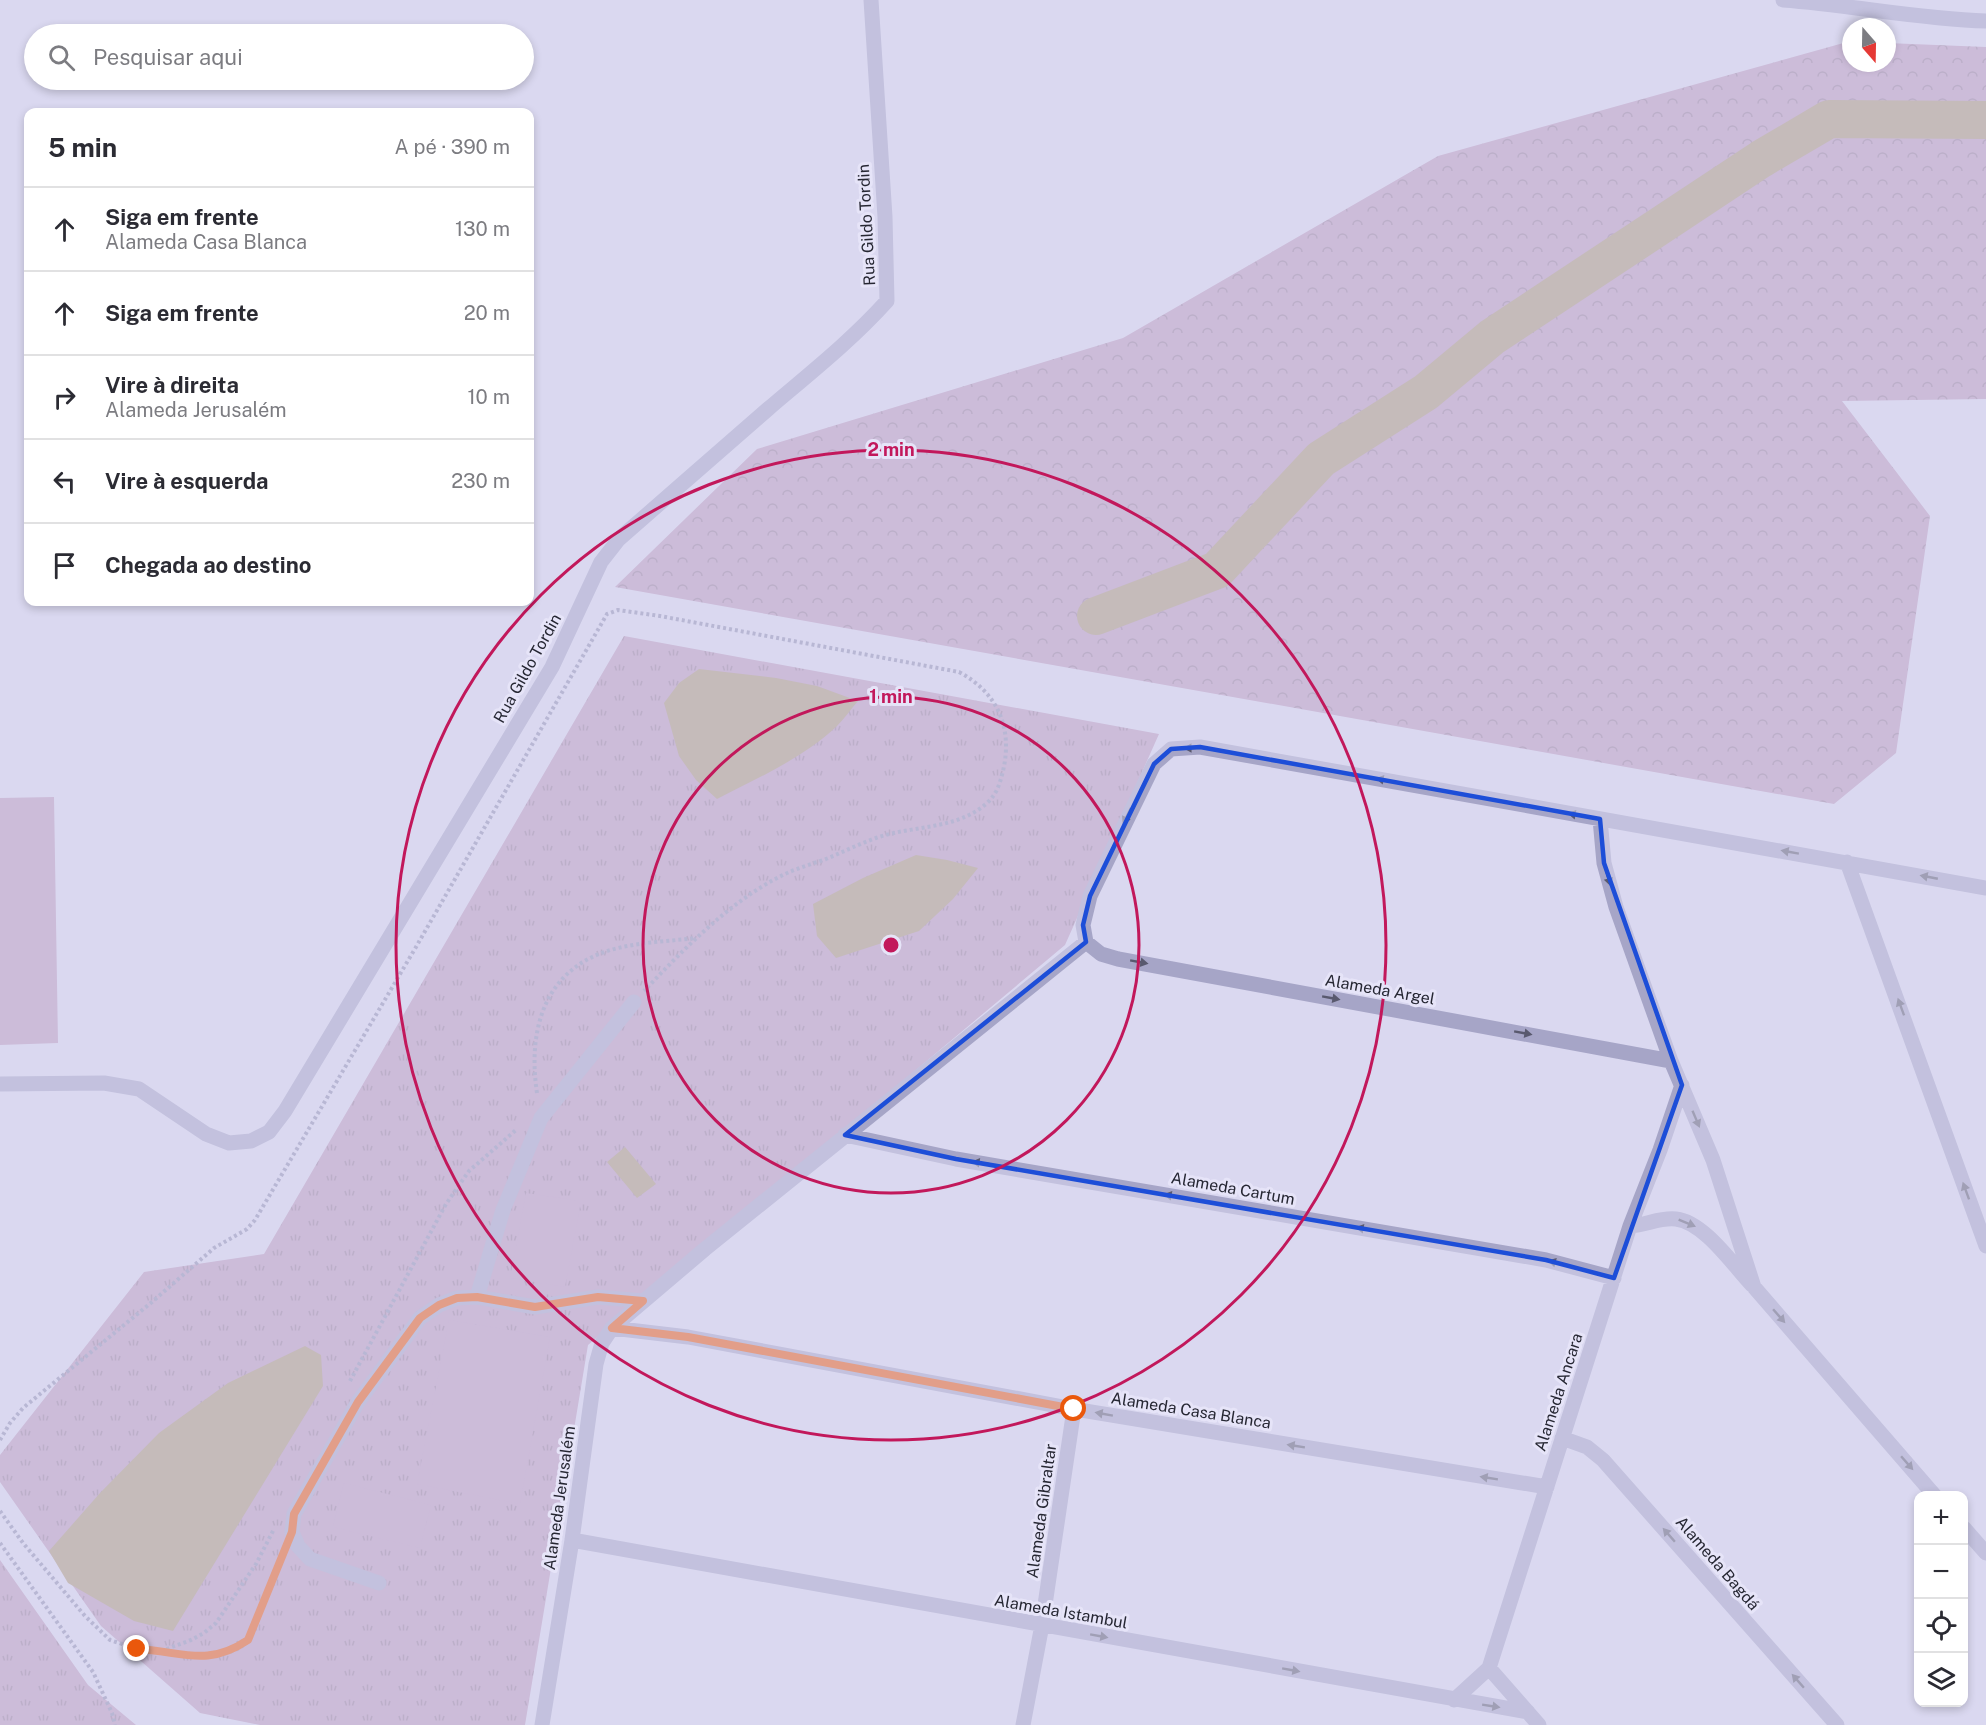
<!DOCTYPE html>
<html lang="pt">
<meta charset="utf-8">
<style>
:root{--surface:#fff;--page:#f2f2f3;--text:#2b2b33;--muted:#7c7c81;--line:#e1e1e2}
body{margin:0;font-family:"Public Sans",sans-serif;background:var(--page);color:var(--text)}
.controls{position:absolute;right:18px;bottom:18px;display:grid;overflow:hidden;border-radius:12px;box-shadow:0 3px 9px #0003}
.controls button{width:54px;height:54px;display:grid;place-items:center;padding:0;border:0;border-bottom:2px solid var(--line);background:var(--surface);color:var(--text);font:30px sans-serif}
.compass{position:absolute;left:1842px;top:18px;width:54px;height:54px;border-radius:50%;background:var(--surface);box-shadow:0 3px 9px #0003;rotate:160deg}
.stop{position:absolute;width:18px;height:18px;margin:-14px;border:4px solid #ea580c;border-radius:50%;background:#fff}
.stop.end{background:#ea580c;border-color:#fff;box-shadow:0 2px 6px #0008}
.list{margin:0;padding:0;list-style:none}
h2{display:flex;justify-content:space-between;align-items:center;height:78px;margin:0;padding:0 24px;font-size:26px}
h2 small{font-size:20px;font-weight:400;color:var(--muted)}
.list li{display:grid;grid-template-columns:39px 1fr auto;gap:18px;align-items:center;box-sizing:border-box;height:84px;padding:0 24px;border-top:2px solid var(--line)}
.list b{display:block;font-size:22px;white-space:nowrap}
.list p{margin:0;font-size:20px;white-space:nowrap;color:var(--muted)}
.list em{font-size:20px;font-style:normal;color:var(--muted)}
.icon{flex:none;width:33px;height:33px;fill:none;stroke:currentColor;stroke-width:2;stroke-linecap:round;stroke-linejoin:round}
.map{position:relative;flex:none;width:1986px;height:1725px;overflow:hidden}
.search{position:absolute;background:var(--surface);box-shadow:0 3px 9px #0003;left:24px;top:24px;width:510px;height:66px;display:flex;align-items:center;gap:15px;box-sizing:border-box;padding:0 21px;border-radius:33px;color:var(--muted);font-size:22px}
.panel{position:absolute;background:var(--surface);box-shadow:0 3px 9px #0003;left:24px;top:108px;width:510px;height:498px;border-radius:12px}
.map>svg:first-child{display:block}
</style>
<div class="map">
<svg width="1986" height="1725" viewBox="0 0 1986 1725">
<defs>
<pattern id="grass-tufts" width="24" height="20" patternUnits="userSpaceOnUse" patternTransform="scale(1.5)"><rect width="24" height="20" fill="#ba99bd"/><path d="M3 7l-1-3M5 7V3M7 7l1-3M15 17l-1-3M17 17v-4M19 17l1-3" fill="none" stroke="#977d9a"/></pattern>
<pattern id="forest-crowns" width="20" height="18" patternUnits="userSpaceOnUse" patternTransform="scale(1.5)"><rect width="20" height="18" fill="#ba99bd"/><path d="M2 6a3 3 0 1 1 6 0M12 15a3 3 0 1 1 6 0" fill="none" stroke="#977d9a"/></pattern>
</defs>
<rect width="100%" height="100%" fill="#dad8f0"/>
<path fill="url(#grass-tufts)" d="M624,636L1159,734L1065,945L588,1345L525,1725H260L200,1713L101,1626L0,1482V1455L144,1272L264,1254Z
M0,1560L88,1685L136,1725H0Z"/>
<path fill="url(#forest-crowns)" d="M1847,42H1851V63H1887V43L1986,47V399L1842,401L1930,516L1896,753L1834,804L615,587L757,449L1123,338L1438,156Z"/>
<path fill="#ba99bd" d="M54,797L58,1043L0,1045V798Z
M526,1193L581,1201L565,1287L510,1278Z
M449,1320L550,1337L520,1504L417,1484Z
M344,1483L431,1505L420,1548L333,1527Z"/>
<path fill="#ab9779" d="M699,669L776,678L817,686L858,701C851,709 844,719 837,726C803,758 758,778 717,799L696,780L679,756L664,703L679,683Z
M916,855L947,860L978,868L953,899L919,931L836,958L817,936L813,904L863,878Z
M625,1147L656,1184L637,1198L607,1162Z
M305,1346L321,1355L323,1386L173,1631L134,1621L68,1583L49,1551L100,1493L159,1433L228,1383Z"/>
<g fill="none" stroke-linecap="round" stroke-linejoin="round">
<path stroke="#ab9779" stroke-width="38" d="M1096,616L1217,570L1321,459L1426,392L1492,337L1761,159L1829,119L1986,120"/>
<path stroke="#8f8fb2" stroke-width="4" stroke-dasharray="3 3" stroke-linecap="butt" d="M537,1093C527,1027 546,965 618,948C643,942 671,941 696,938
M350,1381L446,1204L469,1171L516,1130
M0,1440L10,1423L23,1408L152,1302L214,1248L247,1229L255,1220L416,947L607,614L618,610L660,616L959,672C998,693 1013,728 1003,771C1000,783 997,794 987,803C957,830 913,825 876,838C859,844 843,852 826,859C812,864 797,868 783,875C730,901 685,948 644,991
M0,1511L23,1543L85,1616L110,1640L137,1649L164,1650L191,1640L204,1633L216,1623L256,1564L274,1529
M0,1543L93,1672L112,1713L115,1725
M165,1650C187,1658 231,1661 249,1640C252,1636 254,1628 256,1623C266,1600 275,1577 284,1554"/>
<path stroke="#a6a5c7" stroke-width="15" d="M1783,0C1851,5 1918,19 1986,21
M1600,819L1604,863L1616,907L1671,1061L1713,1160L1754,1287L1935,1496
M1847,862L1986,1246
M1086,942L1083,925L1090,896L1154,764L1171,749L1200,747L1986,888
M1086,942L1101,954L1118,959L1671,1061
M0,1084L104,1083L139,1089L206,1134L229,1143L251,1141L269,1132L285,1111L552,667L601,562L619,539C669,496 718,452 768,409C809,374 851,341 887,301L885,217L871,0
M845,1135L956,1159L1546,1260L1614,1278
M1630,1226C1647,1225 1660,1217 1676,1219C1704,1222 1733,1265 1752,1285
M477,1297L503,1210L541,1118L634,1002
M612,1328L688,1337L1074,1409L1547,1487
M1562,1438L1587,1447L1603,1460L1837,1725
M1964,1528L1986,1553
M572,1540L1528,1712
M379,1583L310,1559L298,1546L292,1532L294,1514L358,1402L420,1318L439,1305L457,1298L477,1297L535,1307L598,1297L643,1301
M1489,1668L1539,1725
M1454,1700L1489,1668L1630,1226L1660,1150L1682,1085
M542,1725L572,1540L596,1364L602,1343L612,1328L705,1249L1086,942
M1023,1725L1042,1625L1074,1409"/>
</g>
<defs><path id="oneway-solid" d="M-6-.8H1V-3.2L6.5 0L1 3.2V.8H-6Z" transform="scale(1.5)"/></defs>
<g fill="#59596e">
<use href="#oneway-solid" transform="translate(1193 748) rotate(179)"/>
<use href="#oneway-solid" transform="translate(1385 780) rotate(-170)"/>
<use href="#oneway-solid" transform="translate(1577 815) rotate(-170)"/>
<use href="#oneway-solid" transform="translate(1127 816) rotate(116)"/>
<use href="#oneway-solid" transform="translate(1790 852) rotate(-170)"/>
<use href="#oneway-solid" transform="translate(1608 877) rotate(74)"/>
<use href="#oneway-solid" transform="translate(1929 877) rotate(-169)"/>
<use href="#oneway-solid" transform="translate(1139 962) rotate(10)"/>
<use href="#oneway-solid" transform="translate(1331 998) rotate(10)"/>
<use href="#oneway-solid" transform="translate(1901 1007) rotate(-110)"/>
<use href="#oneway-solid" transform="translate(1523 1033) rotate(10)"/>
<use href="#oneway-solid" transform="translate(1696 1119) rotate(67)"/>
<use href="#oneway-solid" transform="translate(981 1163) rotate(-172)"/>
<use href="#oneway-solid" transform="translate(1966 1191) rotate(-110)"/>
<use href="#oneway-solid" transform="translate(1173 1196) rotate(-170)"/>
<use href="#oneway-solid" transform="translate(1687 1223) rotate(22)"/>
<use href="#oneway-solid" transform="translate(1365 1229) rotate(-170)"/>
<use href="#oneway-solid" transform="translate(1557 1263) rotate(-165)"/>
<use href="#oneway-solid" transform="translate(1779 1316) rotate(49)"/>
<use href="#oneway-solid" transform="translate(1104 1414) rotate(-170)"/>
<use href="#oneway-solid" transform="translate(1296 1446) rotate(-171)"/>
<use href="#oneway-solid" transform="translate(1907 1463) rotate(49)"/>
<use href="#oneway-solid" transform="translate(1489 1478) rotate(-171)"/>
<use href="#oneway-solid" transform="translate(1669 1535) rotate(-131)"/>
<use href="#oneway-solid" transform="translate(1099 1636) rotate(10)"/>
<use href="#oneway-solid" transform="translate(1291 1670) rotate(10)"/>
<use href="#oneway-solid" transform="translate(1798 1681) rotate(-131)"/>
<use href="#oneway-solid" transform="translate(1491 1706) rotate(9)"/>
</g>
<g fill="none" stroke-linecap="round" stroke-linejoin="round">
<path stroke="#ea580c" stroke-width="8" d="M137,1649C182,1651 206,1668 248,1640L292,1532L294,1514L358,1402L420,1318L439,1305L457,1298L477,1297L535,1307L598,1297L643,1301L612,1328L688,1337L1074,1409"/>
</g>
<path d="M0 0H1986V1725H0ZM1200,747L1600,819L1604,863L1682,1085L1614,1278L1546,1260L956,1159L845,1135L1086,942L1083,925L1090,896L1154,764L1171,749Z" fill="#dad8f0" fill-opacity=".55" fill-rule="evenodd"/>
<path fill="none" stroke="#1d4ed8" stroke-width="4.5" stroke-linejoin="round" d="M1200,747L1600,819L1604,863L1682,1085L1614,1278L1546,1260L956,1159L845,1135L1086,942L1083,925L1090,896L1154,764L1171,749Z"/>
<g fill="none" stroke="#c2185b" stroke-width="3">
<circle cx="891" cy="945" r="248"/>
<circle cx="891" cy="945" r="495"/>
</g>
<g text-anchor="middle" stroke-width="6" stroke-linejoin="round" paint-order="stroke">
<g font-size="16" fill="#262733" stroke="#e6e4f8">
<text transform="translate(866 225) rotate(-93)" y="6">Rua Gildo Tordin</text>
<text transform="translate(527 668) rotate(-61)" y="6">Rua Gildo Tordin</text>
<text transform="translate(1380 989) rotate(10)" y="6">Alameda Argel</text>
<text transform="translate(1233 1188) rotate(10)" y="6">Alameda Cartum</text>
<text transform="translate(1558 1392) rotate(-72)" y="6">Alameda Ancara</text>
<text transform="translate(1191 1410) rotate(9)" y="6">Alameda Casa Blanca</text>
<text transform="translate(559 1498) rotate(-82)" y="6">Alameda Jerusalém</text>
<text transform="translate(1041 1511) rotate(-82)" y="6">Alameda Gibraltar</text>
<text transform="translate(1718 1563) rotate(49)" y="6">Alameda Bagdá</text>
<text transform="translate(1061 1611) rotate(10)" y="6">Alameda Istambul</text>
</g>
</g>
<circle cx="891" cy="945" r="9" fill="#c2185b" stroke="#e6e4f8" stroke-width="3"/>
<g font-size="18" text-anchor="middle" font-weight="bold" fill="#c2185b" stroke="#e6e4f8" stroke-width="6" stroke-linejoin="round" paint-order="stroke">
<text x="891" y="456">2 min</text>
<text x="891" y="703">1 min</text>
</g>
</svg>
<div class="controls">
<button>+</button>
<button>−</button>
<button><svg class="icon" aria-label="locate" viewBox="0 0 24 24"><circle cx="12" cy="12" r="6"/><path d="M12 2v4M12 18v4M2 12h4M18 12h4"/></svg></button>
<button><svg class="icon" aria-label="layers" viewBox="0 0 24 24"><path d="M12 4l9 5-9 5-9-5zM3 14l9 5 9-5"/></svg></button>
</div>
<svg class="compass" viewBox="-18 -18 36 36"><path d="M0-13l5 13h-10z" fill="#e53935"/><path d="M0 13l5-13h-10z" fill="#7c7c81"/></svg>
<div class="stop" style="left:1074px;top:1409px"></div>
<div class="stop end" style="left:137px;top:1649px"></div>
<div class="search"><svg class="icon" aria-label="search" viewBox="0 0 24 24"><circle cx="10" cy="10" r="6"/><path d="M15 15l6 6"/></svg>Pesquisar aqui</div>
<section class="panel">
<h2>5 min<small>A pé · 390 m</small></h2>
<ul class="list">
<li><svg class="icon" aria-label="ahead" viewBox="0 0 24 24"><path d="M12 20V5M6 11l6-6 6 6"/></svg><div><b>Siga em frente</b><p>Alameda Casa Blanca</p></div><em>130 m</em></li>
<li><svg class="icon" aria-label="ahead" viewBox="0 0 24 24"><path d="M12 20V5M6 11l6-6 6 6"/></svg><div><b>Siga em frente</b></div><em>20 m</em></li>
<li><svg class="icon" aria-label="right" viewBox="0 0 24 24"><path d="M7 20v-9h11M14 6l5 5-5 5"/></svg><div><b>Vire à direita</b><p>Alameda Jerusalém</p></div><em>10 m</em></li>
<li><svg class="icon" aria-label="left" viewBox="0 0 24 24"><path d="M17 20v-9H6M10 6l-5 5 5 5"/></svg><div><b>Vire à esquerda</b></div><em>230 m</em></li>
<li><svg class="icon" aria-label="arrive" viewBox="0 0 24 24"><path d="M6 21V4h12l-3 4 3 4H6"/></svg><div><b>Chegada ao destino</b></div></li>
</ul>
</section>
</div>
